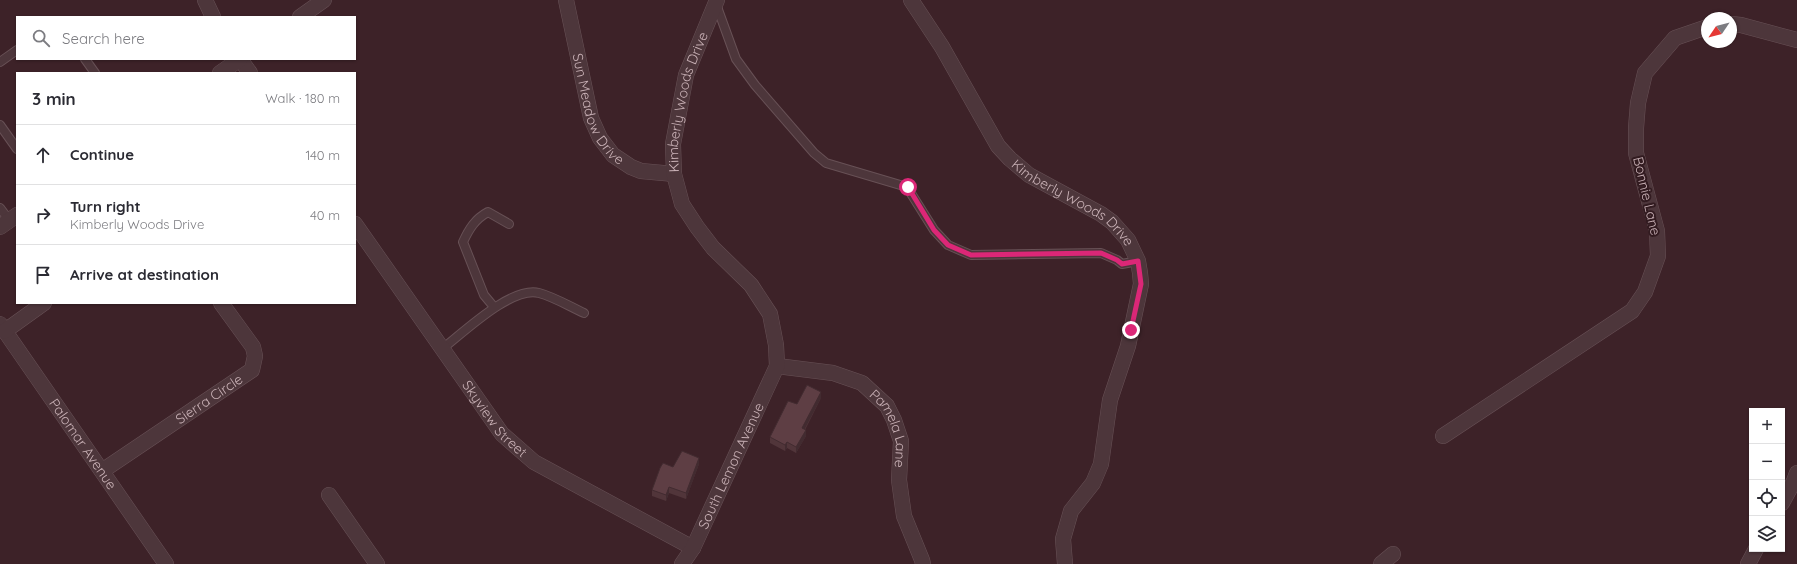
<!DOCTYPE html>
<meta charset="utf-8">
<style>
:root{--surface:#fff;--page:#f2f2f3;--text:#2b2b33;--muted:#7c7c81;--line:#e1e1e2}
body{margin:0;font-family:Quicksand,sans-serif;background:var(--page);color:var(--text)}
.controls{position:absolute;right:12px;bottom:12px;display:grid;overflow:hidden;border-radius:0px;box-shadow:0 1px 3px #0004}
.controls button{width:36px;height:36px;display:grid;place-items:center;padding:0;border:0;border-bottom:1px solid var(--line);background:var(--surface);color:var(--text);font:20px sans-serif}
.compass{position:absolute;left:1701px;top:12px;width:36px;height:36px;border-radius:50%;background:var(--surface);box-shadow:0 1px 3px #0004;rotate:235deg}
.stop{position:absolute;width:12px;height:12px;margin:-9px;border:3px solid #db2777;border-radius:50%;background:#fff}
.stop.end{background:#db2777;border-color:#fff;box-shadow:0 1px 4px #0008}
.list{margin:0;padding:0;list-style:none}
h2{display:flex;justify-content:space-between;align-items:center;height:52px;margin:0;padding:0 16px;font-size:17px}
h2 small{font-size:13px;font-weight:400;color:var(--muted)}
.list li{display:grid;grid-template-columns:26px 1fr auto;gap:12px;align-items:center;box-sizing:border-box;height:60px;padding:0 16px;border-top:1px solid var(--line)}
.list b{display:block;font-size:15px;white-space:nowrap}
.list p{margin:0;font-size:13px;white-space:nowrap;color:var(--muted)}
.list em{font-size:13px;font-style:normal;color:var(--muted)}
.icon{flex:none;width:22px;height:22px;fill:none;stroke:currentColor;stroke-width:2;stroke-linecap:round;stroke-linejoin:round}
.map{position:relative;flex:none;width:1797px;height:564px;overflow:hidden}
.search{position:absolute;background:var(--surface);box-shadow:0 1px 3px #0004;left:16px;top:16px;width:340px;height:44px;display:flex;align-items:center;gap:10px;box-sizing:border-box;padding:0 14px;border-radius:0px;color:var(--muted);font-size:15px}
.panel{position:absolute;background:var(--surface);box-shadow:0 1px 3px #0004;left:16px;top:72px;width:340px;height:232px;border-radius:0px}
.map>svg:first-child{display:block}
</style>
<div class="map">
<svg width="1797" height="564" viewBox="0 0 1797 564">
<rect width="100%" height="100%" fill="#3d2228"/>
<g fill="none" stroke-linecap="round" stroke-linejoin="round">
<defs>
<path id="lane" d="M716,4L736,59L755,85L814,153L826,163L907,187L934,230L948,245L971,255L1101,253L1117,260L1122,264L1138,261
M85,59L95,73
M0,62L17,50
M0,125L17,149
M0,208L9,220
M494,307L484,295L463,242C469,229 475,219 488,212L509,224
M442,349C463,333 511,286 539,293C554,297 569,306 584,313"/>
<g id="street">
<path d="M205,0L213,17"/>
<path id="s1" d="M566,0L591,118L600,138L613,155L631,167L641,171L674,174"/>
<path id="s2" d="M911,0L942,47L998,146L1010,159L1029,175L1101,214L1112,222L1128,240L1138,261L1140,273L1141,284L1128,346L1110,400L1101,464L1093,483L1071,511L1063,539L1065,564"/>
<path d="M300,17L324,0"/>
<path d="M1731,24L1741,25L1797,40"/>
<path d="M240,59L250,73"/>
<path d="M220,73L240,59"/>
<path id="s3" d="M355,224L502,434L534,462L693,548"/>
<path d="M0,227L17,215"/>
<path id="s4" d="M0,324L166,564"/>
<path d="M5,331L44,303"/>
<path id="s5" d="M777,366L833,373L862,383L887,406L894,420L901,441L899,480L904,516L922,560L923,564"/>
<path d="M1443,436L1632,311L1645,292L1658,256L1657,231L1636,153V128L1638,103L1645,73L1675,38L1707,27"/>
<path id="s6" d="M102,471L252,370L255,356L253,347L221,303"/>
<path d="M329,495L377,564"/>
<path d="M1782,503L1794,481L1797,473"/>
<path id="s7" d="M682,564L693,548L777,366L776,345L770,314L751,285L713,248L697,227L682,204L674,174L673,144L686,75L717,0"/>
<path d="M1381,564L1393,554"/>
<path d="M1748,564L1756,549"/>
</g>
</defs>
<use href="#lane" stroke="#685156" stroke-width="10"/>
<use href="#street" stroke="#685156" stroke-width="16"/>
<use href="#lane" stroke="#4d363b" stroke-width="8"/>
<use href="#street" stroke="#4d363b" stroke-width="15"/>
</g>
<path fill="#51353a" d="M821,398L805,430L806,436L796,453L787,448L785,451L770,443V437L797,404Z
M699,464L686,499L669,493L666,501L652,496V490L673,467Z"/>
<path fill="#422b30" d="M821,392V398L802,434V428Z
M806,430V436L796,453V447Z
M787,442V448L785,451V445Z
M699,458V464L686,499V493Z
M669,487V493L666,501V495Z"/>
<path fill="#5e3e44" stroke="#422b30" d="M807,385L821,392L802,428L806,430L796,447L787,442L785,445L770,437L788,401L797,404Z
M682,451L699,458L686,493L669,487L666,495L652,490L660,468L663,463L673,467Z"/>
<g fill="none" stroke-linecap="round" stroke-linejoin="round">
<path stroke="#db2777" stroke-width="5" d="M908,187L934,230L948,245L971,255L1101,253L1117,260L1122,264L1138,261L1141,284L1131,330"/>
</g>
<g text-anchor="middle" stroke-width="4" stroke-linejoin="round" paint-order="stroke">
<g font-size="14" fill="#c9b1b6" stroke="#321b20">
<text dy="5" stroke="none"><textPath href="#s7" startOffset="519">Kimberly Woods Drive</textPath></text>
<text dy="5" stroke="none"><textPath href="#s1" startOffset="115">Sun Meadow Drive</textPath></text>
<text transform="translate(1647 196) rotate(77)" y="5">Bonnie Lane</text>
<text dy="5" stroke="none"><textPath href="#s2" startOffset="265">Kimberly Woods Drive</textPath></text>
<text dy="5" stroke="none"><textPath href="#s6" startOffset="129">Sierra Circle</textPath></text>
<text dy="5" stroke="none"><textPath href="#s3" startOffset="240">Skyview Street</textPath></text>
<text dy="5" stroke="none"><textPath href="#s5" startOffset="143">Pamela Lane</textPath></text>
<text dy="5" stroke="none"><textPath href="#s4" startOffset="146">Palomar Avenue</textPath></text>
<text dy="5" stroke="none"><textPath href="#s7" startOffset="110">South Lemon Avenue</textPath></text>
</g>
</g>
</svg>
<div class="controls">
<button>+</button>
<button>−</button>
<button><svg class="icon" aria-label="locate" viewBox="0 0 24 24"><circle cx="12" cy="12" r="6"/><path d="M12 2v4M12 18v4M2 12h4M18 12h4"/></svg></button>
<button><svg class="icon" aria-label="layers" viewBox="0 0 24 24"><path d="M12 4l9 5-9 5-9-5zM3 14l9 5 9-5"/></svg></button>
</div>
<svg class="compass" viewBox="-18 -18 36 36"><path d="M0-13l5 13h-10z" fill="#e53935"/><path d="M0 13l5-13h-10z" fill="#7c7c81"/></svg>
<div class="stop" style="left:908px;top:187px"></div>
<div class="stop end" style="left:1131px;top:330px"></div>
<div class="search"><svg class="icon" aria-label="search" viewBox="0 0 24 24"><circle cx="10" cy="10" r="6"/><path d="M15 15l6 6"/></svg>Search here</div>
<section class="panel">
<h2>3 min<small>Walk · 180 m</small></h2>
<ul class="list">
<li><svg class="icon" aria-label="ahead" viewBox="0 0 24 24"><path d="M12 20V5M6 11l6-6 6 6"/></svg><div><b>Continue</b></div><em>140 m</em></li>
<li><svg class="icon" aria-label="right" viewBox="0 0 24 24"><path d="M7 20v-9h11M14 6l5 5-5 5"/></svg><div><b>Turn right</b><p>Kimberly Woods Drive</p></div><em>40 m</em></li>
<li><svg class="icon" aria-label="arrive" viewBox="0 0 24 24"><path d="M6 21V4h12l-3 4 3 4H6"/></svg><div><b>Arrive at destination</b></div></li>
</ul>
</section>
</div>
